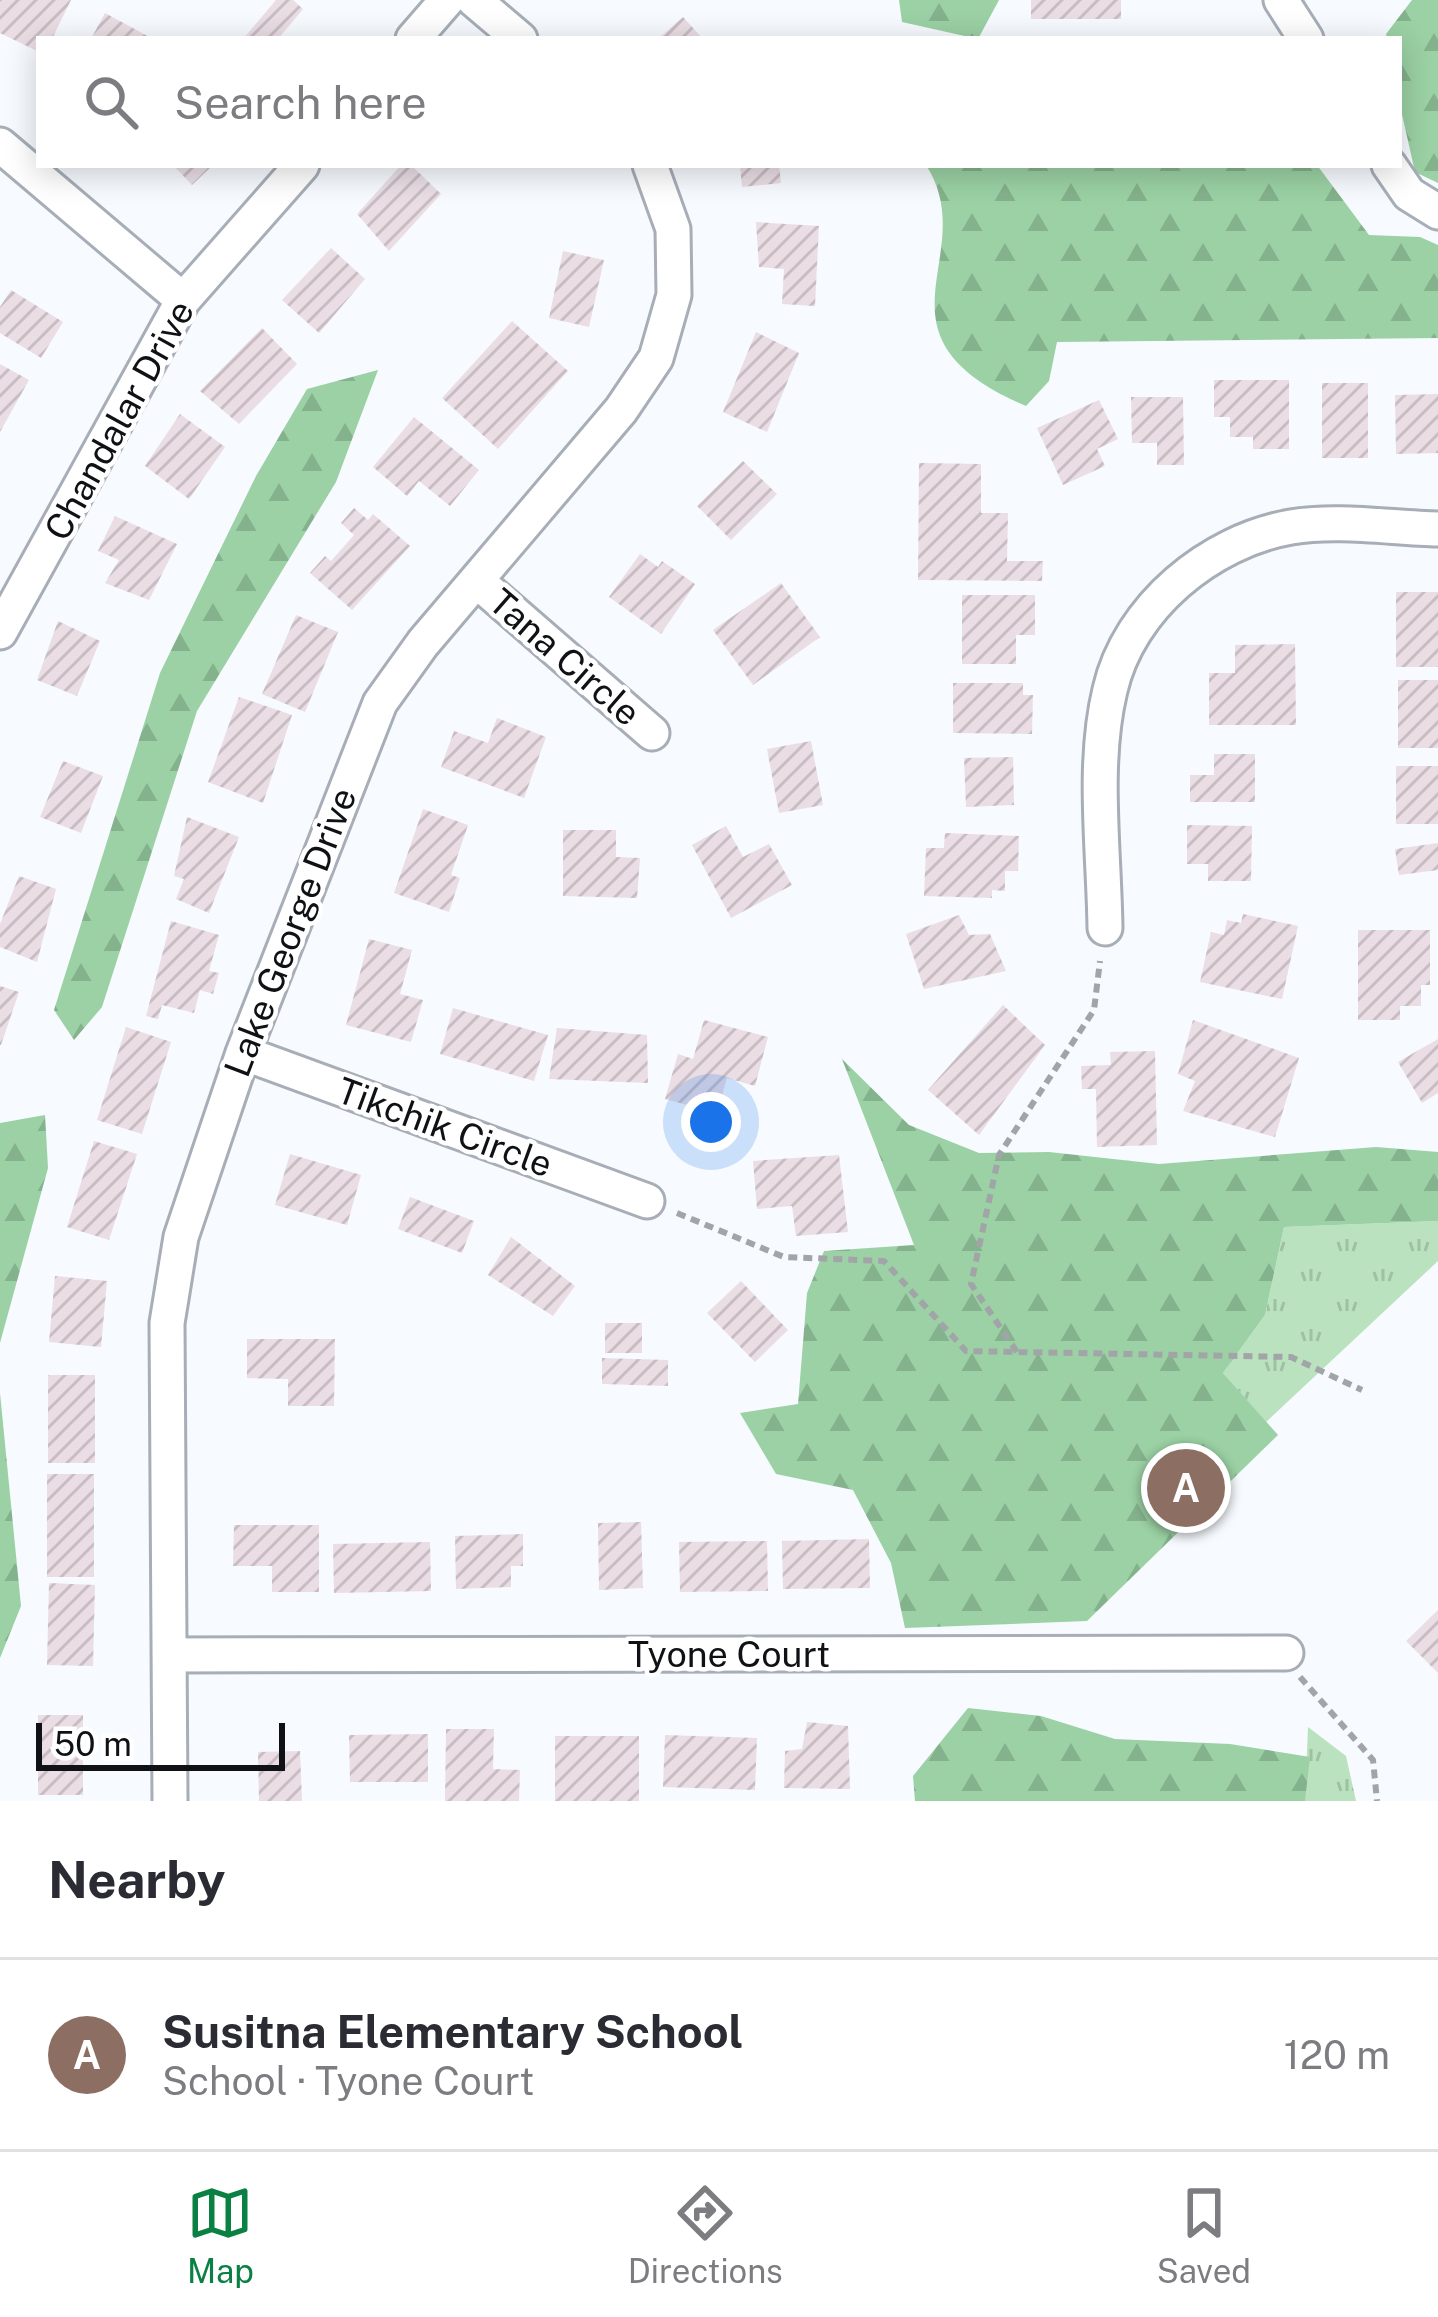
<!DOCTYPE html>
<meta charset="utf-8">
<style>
:root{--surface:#fff;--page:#f2f2f3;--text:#2b2b33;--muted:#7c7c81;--line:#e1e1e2;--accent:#0b8043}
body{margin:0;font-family:"Public Sans",sans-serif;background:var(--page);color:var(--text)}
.scale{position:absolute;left:36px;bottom:30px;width:249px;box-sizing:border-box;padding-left:12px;border:6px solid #0f1114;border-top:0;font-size:33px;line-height:42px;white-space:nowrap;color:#0f1114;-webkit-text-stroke:9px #fff;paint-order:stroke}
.you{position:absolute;left:711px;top:1122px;width:42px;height:42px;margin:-30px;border:9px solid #fff;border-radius:50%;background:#1a73e8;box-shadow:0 0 0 18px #1a73e833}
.badge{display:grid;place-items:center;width:78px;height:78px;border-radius:50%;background:var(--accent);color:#fff;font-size:39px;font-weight:700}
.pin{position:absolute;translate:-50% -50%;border:6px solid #fff;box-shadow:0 3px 12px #0006}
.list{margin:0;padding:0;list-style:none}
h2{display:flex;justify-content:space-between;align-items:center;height:156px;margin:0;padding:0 48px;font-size:51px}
h2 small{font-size:39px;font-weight:400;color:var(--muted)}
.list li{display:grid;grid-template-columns:78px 1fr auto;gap:36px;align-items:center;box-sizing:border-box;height:192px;padding:0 48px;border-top:3px solid var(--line)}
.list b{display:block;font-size:45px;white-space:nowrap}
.list p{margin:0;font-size:39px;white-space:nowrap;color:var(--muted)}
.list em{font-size:39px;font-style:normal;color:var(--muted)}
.icon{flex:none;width:66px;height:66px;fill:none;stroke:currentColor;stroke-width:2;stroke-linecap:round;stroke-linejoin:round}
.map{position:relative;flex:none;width:1438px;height:1801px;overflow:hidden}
.search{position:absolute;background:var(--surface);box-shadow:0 6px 30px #0003;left:36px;right:36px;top:36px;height:132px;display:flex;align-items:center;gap:30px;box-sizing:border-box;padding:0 42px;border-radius:0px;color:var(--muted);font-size:45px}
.sheet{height:348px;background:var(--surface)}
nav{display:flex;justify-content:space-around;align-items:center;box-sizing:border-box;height:168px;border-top:3px solid var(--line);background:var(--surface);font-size:33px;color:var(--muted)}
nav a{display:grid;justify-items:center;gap:6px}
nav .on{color:var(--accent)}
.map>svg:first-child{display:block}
</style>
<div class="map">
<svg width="1438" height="1801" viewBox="0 0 1438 1801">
<defs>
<pattern id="grass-tufts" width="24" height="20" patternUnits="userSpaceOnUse" patternTransform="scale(3)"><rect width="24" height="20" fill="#bae2bf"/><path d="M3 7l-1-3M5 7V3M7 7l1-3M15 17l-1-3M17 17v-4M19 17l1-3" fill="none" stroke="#9fc1a3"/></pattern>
<pattern id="forest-firs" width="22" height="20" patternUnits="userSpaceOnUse" patternTransform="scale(3)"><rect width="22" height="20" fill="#9bd1a4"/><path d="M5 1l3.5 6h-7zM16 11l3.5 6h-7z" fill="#84b28c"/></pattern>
<pattern id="building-hatch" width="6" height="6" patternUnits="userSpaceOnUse" patternTransform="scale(3)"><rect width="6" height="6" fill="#eadee4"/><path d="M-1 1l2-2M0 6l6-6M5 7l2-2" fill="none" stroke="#c8bdc3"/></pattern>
</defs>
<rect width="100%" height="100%" fill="#f7fafe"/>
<path fill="url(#grass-tufts)" d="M1438,1221V1261L1266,1422L1223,1373L1265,1315L1284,1227Z
M1308,1727L1346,1756L1356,1801H1305Z"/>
<path fill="url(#forest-firs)" d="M899,0H999L978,39L902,22Z
M1412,0H1438V183L1415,172L1399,101V39H1387L1386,34Z
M926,165H1317L1369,235L1420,237L1438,245V338L1057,342L1049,381L1026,406C859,334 984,256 926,165Z
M378,370L336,482L197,711L102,1007L74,1040L54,1010L160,673L256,476L307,389Z
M842,1059L909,1125L979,1153L1049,1152L1159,1164L1376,1147L1438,1152V1221L1284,1227L1265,1315L1223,1373L1278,1435L1087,1621L905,1628L891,1563L853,1490L776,1474L740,1413L798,1404L807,1293L824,1251L914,1245Z
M45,1115L48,1168L0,1343V1123Z
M0,1393L21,1606L0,1658Z
M968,1708L1041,1716L1115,1739L1230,1744L1310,1757L1305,1801H915L913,1776Z"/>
<path fill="url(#building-hatch)" d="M0,0H71L52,39H39V52L0,33Z
M276,0H293L303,9L278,39H243Z
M1031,0H1121V19H1031Z
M105,13L153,39H91Z
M683,17L703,39H658Z
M173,165H213L192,185Z
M401,165H411L441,194L389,251L357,214Z
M740,165H779L781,183L742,187Z
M756,222L819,226L815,306L782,304L784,269L759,267Z
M331,248L365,279L319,333L282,300Z
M563,251L604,260L589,327L549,318Z
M11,290L63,322L41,358L0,333V307Z
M512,321L568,371L498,449L442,398Z
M262,328L297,364L239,424L200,391Z
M756,332L799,353L767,432L723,412Z
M0,364L29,380L0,432Z
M1214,380H1289V449H1253V437H1230V417H1214Z
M1322,383H1368V458H1322Z
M1438,394V453L1396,454L1395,395Z
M1131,397H1183L1184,465H1157V443H1132Z
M1099,400L1118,439L1097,449L1105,466L1063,485L1037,428Z
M180,414L225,447L189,499L145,466Z
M414,417L479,470L450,506L419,481L407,496L373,467Z
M743,461L777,494L731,540L697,506Z
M919,463L981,464V513H1008L1007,561H1043L1042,581L918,580Z
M354,508L368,520L373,514L410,546L352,610L310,573L325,556L331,561L354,535L341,523Z
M115,516L177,544L149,600L105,583L119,560L98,551Z
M640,554L658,567L662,561L695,584L661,634L609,597Z
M781,583L820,637L753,685L713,630Z
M1396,592H1438V667H1396Z
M962,595H1035V635H1016V664H962Z
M296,615L338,632L305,712L262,694Z
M58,621L100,641L77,696L37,680Z
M1295,644L1296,725H1209V673H1235V645Z
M1398,680H1438V748H1398Z
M953,683H1023V695H1033L1032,734L953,733Z
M239,697L292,715L263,803L208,782Z
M497,718L546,737L524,798L441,767L454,731L488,743Z
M811,741L823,805L779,813L767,749Z
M1214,754H1255V802H1190V775H1214Z
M1013,757L1014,805L966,807L964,758Z
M63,761L103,776L81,833L40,817Z
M1396,766H1438V824H1396Z
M423,809L468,825L451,875L460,878L449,912L394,893Z
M187,817L239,837L209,913L176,899L184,879L174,876Z
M1187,825L1252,826L1251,881H1208V864H1187Z
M726,826L743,857L769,844L792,885L731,918L692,845Z
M563,830H616V857L640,858L637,898L563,896Z
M945,833L1019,836L1018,871H1005V891L992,890V898L924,896L926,848H944Z
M1438,843V870L1399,875L1395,849Z
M19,876L56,889L37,962L0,947V924Z
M1243,914L1298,926L1282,999L1200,982L1211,932L1224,935L1227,920L1241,923Z
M959,915L969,935L990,934L1006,971L924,989L906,934Z
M171,921L219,935L209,971L219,973L213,994L200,990L194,1013L162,1005L158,1019L146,1016Z
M1358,930H1430V985H1421V1006H1400V1020H1358Z
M369,939L412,950L400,994L423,1000L411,1042L346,1025Z
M0,986L19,992L1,1045H0Z
M1003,1005L1045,1045L979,1135L928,1090Z
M453,1008L548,1035L534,1081L440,1054Z
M704,1020L768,1037L755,1086L727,1078L717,1113L665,1099L678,1054L693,1059Z
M1193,1020L1299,1058L1275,1137L1183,1111L1195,1081L1178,1074Z
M126,1027L171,1042L142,1134L97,1120Z
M557,1028L647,1035L648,1083L549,1079Z
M1438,1039V1093L1422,1103L1398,1062Z
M1155,1051L1157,1145L1097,1147L1096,1089H1082L1081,1066L1111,1065L1110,1052Z
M94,1141L137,1154L109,1240L67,1227Z
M290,1154L361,1175L347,1225L275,1205Z
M839,1155L848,1232L796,1236L792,1206L757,1209L753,1161Z
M410,1197L474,1221L462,1253L398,1229Z
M511,1237L575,1286L553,1316L488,1275Z
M55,1276L107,1281L101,1347L49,1342Z
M741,1281L788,1330L755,1362L707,1313Z
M605,1323H642V1353H605Z
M247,1339H335L334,1406H288V1379L247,1378Z
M602,1358L668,1360V1386L602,1384Z
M48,1375H95V1463H48Z
M47,1474H94V1577H47Z
M641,1522L643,1588L599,1590L598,1523Z
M234,1525H319V1592H272V1566H233Z
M523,1534V1566H511V1587L456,1589L455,1536Z
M869,1539L870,1588L783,1589L782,1541Z
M767,1541L768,1591L680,1592L679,1542Z
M430,1542L431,1591L334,1593L333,1544Z
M49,1583L95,1585L93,1666L47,1665Z
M1438,1610V1673L1406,1641Z
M38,1715H83V1795H38Z
M807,1722L848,1726L850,1789L784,1788L785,1751L802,1749Z
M446,1729H494L493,1769L520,1770L519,1801H445Z
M428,1734V1782H350L349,1735Z
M665,1735L757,1738L755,1790L663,1787Z
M555,1736H639V1801H555Z
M300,1751L302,1801H259L258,1752Z"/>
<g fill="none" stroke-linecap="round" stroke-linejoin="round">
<defs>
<path id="minor" d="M474,0L520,39
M1281,0L1306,39
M413,39L447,0
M0,145L183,300
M1389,165L1409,194L1438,212
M477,581L652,733
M0,632L183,300L302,165
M1105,928C1104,851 1092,764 1110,690C1129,607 1210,541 1291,527C1337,519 1392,528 1438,529
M243,1053L647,1201
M171,1655L1286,1653
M170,1801L167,1323L181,1237L243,1053L380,703L423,643L621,410L656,358L674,295L673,229L650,165"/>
</defs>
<use href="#minor" stroke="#a7aeb8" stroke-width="39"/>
<path stroke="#a2a5a8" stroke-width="6" stroke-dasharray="9 6" stroke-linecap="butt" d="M677,1213L784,1257L884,1261L966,1351L1291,1357L1362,1390
M1017,1352L971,1284L999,1155L1094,1010L1100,961
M1300,1677L1373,1760L1377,1801"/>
<use href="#minor" stroke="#fff" stroke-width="33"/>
</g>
<g text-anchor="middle" stroke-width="9" stroke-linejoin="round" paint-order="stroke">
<g font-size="36" fill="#0f1114" stroke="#fff">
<text transform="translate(119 420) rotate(-61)" y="13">Chandalar Drive</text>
<text transform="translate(565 657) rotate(41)" y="13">Tana Circle</text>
<text transform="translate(290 932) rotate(-69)" y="13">Lake George Drive</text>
<text transform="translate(445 1127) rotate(20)" y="13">Tikchik Circle</text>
<text x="729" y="1667">Tyone Court</text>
</g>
</g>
</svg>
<div class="scale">50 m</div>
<div class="you"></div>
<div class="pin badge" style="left:1186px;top:1488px;background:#8d6e63">A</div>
<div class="search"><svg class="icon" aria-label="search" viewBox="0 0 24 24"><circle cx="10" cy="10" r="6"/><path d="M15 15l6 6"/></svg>Search here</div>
</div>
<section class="sheet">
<h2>Nearby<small></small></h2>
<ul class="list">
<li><span class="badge" style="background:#8d6e63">A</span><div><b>Susitna Elementary School</b><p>School · Tyone Court</p></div><em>120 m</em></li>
</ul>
</section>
<nav>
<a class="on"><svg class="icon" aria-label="map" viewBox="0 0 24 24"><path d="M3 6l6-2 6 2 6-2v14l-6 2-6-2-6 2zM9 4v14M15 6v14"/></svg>Map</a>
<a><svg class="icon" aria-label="directions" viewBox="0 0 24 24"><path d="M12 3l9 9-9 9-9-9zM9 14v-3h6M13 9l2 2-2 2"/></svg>Directions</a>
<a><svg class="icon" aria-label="saved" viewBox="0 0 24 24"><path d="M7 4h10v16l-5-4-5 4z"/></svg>Saved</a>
</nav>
